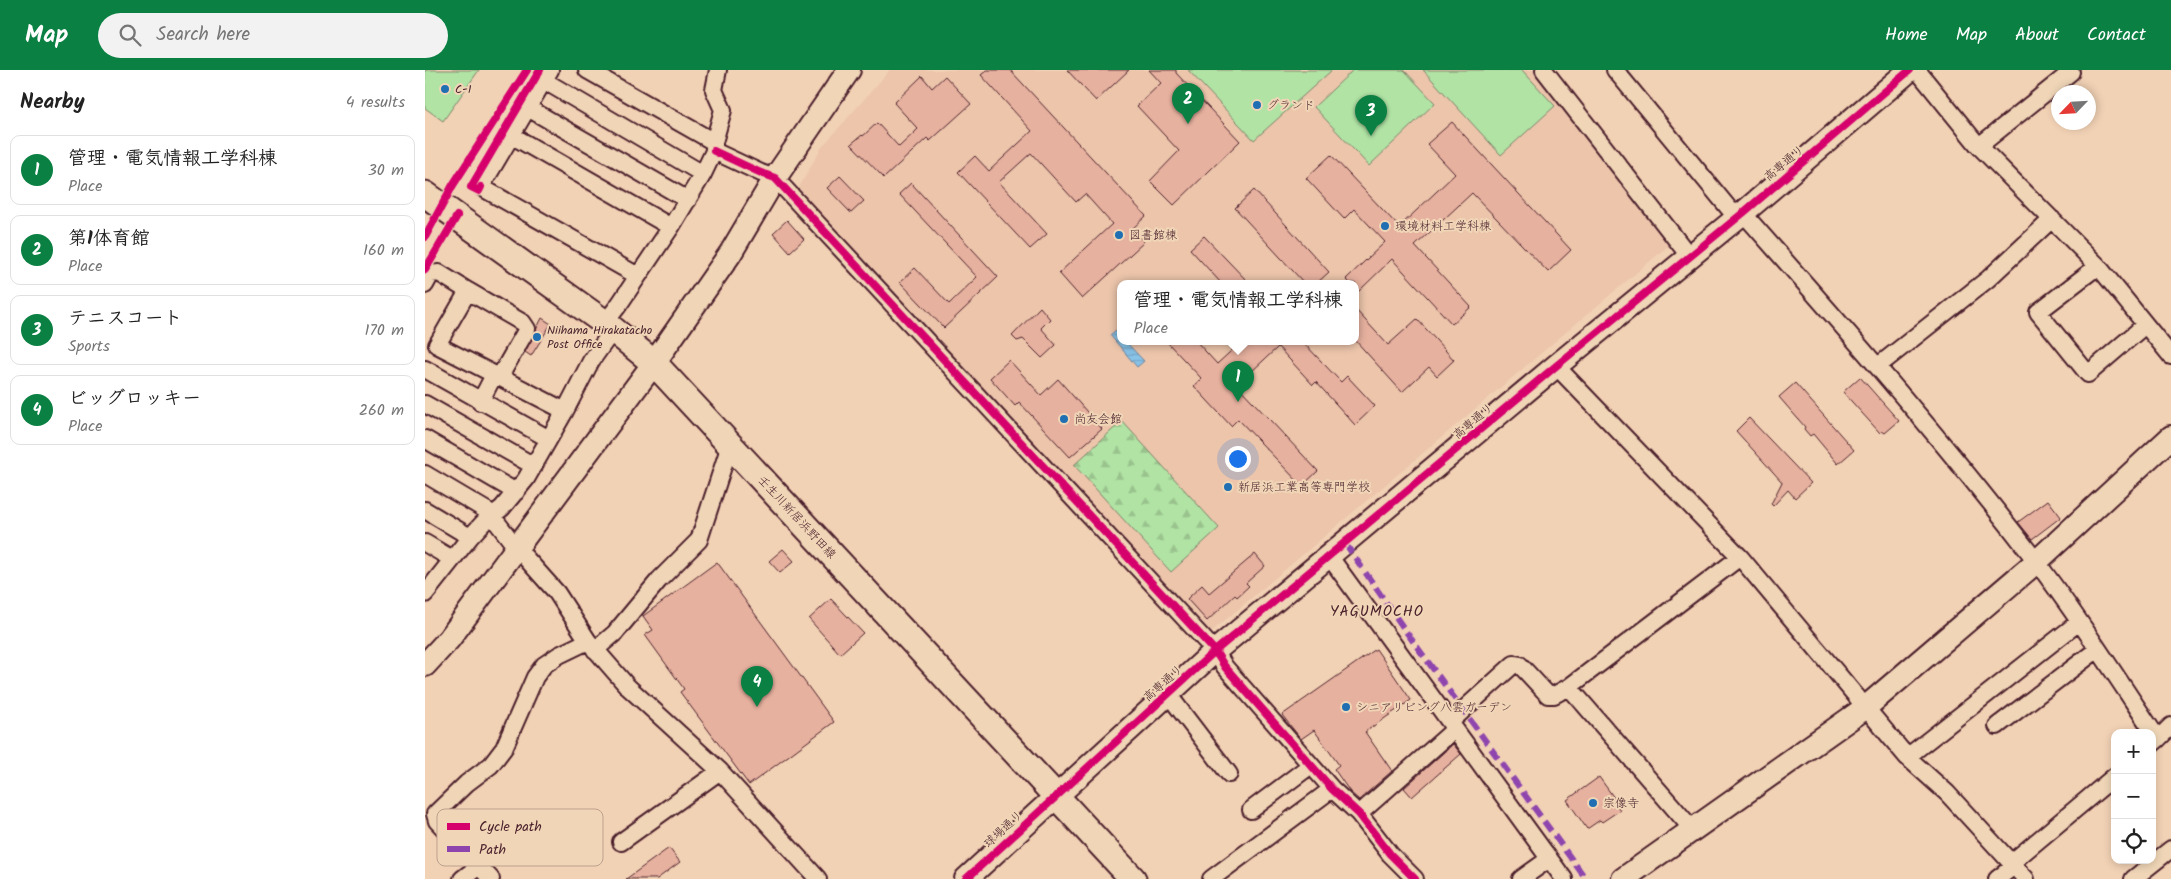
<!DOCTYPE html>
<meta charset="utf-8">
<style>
:root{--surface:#fff;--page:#f2f2f2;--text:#222;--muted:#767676;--line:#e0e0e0;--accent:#0b8043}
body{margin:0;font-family:Kalam,"Klee One",sans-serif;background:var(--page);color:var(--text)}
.controls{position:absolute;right:15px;bottom:15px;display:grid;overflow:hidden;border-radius:10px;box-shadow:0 2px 8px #0003}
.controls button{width:45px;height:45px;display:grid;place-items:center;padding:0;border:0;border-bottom:1px solid var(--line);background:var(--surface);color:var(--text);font:25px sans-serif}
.compass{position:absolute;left:1626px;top:15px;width:45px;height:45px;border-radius:50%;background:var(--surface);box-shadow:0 2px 8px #0003;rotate:245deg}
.you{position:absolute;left:812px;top:388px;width:18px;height:18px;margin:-12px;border:4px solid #fff;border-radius:50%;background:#1a73e8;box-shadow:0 0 0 8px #1a73e833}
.badge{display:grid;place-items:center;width:32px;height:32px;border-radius:50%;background:var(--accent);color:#fff;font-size:16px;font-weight:700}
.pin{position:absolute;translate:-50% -41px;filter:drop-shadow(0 1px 2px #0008)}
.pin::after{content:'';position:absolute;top:26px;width:18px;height:15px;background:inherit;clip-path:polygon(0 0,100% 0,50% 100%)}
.popup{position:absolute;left:692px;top:210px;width:242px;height:65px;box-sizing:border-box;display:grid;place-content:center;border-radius:10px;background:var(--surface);filter:drop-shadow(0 1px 4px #0005);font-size:16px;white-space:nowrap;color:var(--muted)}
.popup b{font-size:19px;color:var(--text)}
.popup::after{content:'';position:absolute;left:50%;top:100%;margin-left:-10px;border:10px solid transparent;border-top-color:var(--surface)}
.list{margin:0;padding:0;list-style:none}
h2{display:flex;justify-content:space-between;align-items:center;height:65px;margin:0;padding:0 20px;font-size:21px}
h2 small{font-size:16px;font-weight:400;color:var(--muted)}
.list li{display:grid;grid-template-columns:32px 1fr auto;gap:15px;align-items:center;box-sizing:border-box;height:70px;margin:0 10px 10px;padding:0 10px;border:1px solid var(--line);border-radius:10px}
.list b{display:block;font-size:19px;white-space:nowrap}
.list p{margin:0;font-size:16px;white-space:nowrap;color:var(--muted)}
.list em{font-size:16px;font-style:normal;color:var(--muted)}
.icon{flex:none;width:28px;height:28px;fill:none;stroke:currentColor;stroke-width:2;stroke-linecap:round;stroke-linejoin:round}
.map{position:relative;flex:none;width:1746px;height:809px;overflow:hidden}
header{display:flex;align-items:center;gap:30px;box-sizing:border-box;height:70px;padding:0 25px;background:var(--accent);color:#fff}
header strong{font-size:24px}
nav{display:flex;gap:28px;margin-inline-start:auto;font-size:18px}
.search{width:350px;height:45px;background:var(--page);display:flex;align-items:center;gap:12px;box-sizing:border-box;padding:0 18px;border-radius:28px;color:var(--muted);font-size:19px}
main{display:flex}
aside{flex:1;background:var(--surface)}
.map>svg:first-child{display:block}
</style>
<header>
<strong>Map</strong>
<div class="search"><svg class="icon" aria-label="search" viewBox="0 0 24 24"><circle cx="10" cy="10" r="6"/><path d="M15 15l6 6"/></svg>Search here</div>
<nav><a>Home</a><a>Map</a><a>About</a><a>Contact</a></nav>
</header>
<main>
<aside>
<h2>Nearby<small>4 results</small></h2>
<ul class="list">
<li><span class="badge">1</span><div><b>管理・電気情報工学科棟</b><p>Place</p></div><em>30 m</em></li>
<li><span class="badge">2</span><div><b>第1体育館</b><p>Place</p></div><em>160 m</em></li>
<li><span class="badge">3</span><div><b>テニスコート</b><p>Sports</p></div><em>170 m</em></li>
<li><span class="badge">4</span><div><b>ビッグロッキー</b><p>Place</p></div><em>260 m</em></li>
</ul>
</aside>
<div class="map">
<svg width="1746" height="809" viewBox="0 0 1746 809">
<defs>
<pattern id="forest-firs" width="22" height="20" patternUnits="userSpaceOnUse" patternTransform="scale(1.25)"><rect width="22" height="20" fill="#b0e3a4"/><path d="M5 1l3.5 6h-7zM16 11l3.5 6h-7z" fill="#99c28d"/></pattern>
<pattern id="water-rules" width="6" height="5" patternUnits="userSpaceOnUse" patternTransform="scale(1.25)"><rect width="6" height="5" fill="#88c3e8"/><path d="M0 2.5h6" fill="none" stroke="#77a7c7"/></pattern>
</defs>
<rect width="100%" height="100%" fill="#f2d2b5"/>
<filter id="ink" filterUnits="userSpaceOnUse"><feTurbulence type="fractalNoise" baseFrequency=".02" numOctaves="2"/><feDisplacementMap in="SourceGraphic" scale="10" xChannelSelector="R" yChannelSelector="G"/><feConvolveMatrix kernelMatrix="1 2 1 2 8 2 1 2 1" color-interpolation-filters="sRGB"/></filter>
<g filter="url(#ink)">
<path fill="#ecc5ab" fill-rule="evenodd" d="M465,0H1114L1249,171L785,563L372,121L396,78ZM696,213H930V271H696Z"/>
<path fill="url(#forest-firs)" stroke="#7d8168" d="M697,351L794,458L746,502L649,395Z"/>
<path fill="#b0e3a4" stroke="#7d8168" d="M0,0H54L18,51L0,38Z
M763,0H907L829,70Z
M928,0H979L1010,33L944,96L889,37Z
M998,0H1097L1130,36L1076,85Z"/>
<path fill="url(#water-rules)" stroke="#6f819c" d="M691,260L695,265L696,271H700L719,291L712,297L685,265Z"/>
<path fill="#e7b19f" stroke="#4a1f2b" d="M562,0H585L721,146L707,159L719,172L657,229L634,203L687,154L660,124L651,132L606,83L574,112L622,164L605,179L533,102L550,86L564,101L607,61L556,5Z
M642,0H704L671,31Z
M724,0H751V3L815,71L749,135L725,111L754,81L712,36L736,13Z
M497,6L507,18L520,6L546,34L505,71L502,68L459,108L426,74L437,65L438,66L452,53L474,77L493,59L469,33Z
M1027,52L1146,180L1123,202L1047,123L990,176L1046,237L1027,254L967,189L933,222L930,219V213H925L921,209L960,172L929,139L919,149L881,108L906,85L974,157L1030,104L1002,74Z
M415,106L439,131L426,143L402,118Z
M486,113L573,207L519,258L475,212L490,198L524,234L552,207L474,124Z
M829,120L904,202L892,213H879L810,138Z
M362,150L379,169L365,182L348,163Z
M779,166L824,213H796L765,179Z
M615,237L625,249L616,258L631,275L617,288L598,269L592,271L587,266Z
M930,239L963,275L992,249L1029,290L1012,306L1004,297L977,322L930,270Z
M117,248L126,254L106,286L100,282Z
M741,271H771L792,294L817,271H877L916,312L922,306L950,336L930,355L891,312L888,315L853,277L812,315L893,401L877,416L813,349L806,356L769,316L777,309Z
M584,290L616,325L633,309L677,359L645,387L594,332L590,336L565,308Z
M1435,307L1474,351L1460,363L1457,361L1455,363L1418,322Z
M1370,313L1429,380L1413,394L1388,364L1385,366L1379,359L1380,357L1354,327Z
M1324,348L1386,413L1370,428L1363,420L1348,436L1346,434L1357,412L1311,361Z
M1623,430L1636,447L1607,469L1593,452Z
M358,479L369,491L355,503L344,491Z
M830,484L840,496L821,513L824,516L812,527L810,525L782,551L762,529L777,515L784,523Z
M292,492L409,652L324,715L255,622L259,619L220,565L228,560L218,546Z
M406,529L438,563L415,584L384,549Z
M951,579L986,630L940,662L967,701L934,730L925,722L909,699L914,695L889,660L876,669L857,645Z
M1028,674L1036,684L987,727L979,718Z
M1174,707L1195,736L1193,737L1195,740L1177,752L1175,750L1162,759L1142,730Z
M244,778L255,792L232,809H201Z"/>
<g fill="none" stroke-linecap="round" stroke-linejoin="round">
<defs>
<path id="street" d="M125,0L56,117L213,206
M162,0L289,72
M1119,0L1265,187
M1190,0L1306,141L1318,143C1416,254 1514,365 1604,482C1650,542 1691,606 1733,669L1727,674
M1492,0L1552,74L1673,196L1746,286
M118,10L278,104
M103,38L263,130
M86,65L246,157
M1554,76L1646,2
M289,81L336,103L350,108L790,581L800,597L907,719L934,744L965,784L990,809
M1673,196L1613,242L1663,304L1720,255
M0,215L6,204L14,203L43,221L12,275L140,341
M43,221L98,253L102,259L74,308
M180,253L193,236L246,157L278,104L289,81V72L298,40L289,20L293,0
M1131,296L1315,487L1482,687L1522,723L1601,809
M1453,296L1563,209L1627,149
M0,299L124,369
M55,332L69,305
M0,334L109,396
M0,369L91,422
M0,404L64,442L91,477L132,523L163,571L134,585L119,595L110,607L79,678L66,695L42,713L10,744L12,751L54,796L37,809
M0,440L45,467
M0,473L27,489
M904,486L1139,809
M0,524L45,467L59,452L77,438L101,409L140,341L166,291L188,260
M163,571L203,617L295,701L393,809
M170,580L190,563L234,510L274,470L305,375
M1144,617L1268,760
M743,624L804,704
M1025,652L1089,594L1095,595L1123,625H1129L1144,617L1315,487
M1572,656L1673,579
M1733,669L1746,656
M1482,687L1654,552
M826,740L886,695
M934,744L1030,659
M196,772L295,701
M1586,793L1690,706
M54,796L66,809
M786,809L907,719
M1096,809L1124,789
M1572,809L1589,796
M1708,809L1746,779"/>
<path id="secondary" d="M0,595L24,569L229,293L305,184L350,108L424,0
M541,809L790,581L1131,296L1318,143L1485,0
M1198,809L1440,638L1610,493L1746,367"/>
<path id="primary" d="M0,124L180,253L229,293L708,809"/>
</defs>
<use href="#street" stroke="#4a1f2b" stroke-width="20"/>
<use href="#secondary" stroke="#4a1f2b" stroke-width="26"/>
<use href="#primary" stroke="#4a1f2b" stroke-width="29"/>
<use href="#street" stroke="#f0d6b7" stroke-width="16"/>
<use href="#secondary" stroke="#f0d6b7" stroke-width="22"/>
<use href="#primary" stroke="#f0d6b7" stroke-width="25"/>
<path stroke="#8e44ad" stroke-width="6" stroke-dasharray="12 6" stroke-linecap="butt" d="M920,473L982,563L1161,809"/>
<defs>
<path id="cycleway" d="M289,81L336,103L350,108L790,581L800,597L907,719L934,744L965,784L990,809
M56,117L54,121L46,117L115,0
M0,167L28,115L102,0
M0,200L32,146
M541,809L790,581L1131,296L1318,143L1485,0"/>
</defs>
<use href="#cycleway" stroke="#f0d6b7" stroke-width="11"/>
<use href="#cycleway" stroke="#d6006c" stroke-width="8"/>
</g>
</g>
<g fill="#1f6fb2" stroke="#f0d6b7" stroke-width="2">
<circle cx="20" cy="19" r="5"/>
<circle cx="832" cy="35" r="5"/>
<circle cx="960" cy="156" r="5"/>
<circle cx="694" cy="165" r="5"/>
<circle cx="112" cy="267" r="5"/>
<circle cx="639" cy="349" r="5"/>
<circle cx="803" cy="417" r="5"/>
<circle cx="921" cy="637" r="5"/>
<circle cx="1168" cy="733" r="5"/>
</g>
<g text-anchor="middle" stroke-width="4" stroke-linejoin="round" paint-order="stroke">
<g font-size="12" fill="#4a1f2b" stroke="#f0d6b7" text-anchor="start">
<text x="30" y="23">C-1</text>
<text x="842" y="39">グランド</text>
<text x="970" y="160">環境材料工学科棟</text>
<text x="704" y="169">図書館棟</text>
<text x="122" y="264">Niihama Hirakatacho<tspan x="122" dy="14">Post Office</tspan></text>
<text x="649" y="353">尚友会館</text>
<text x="813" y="421">新居浜工業高等専門学校</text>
<text x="931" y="641">シニアリビング八雲ガーデン</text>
<text x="1178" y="737">宗像寺</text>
</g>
<g font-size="12" fill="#4a1f2b" stroke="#f0d6b7">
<text transform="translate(1359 93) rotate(-40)" y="4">高専通り</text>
<text transform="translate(1048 351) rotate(-40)" y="4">高専通り</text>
<text transform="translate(372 447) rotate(47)" y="4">壬生川新居浜野田線</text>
<text transform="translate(738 613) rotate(-42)" y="4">高専通り</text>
<text transform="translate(578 759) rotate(-43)" y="4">球場通り</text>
</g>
<g font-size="15" letter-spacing="1" fill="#4a1f2b" stroke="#f0d6b7">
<text x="952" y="546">YAGUMOCHO</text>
</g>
</g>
<rect x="12" y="739" width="166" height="57" rx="8" fill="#f0d6b7" stroke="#be9f8d" stroke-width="1"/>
<rect x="22" y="753" width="23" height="7" fill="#d6006c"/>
<rect x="22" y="776" width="23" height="6" fill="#8e44ad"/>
<g font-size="14" fill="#4a1f2b">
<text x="54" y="761">Cycle path</text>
<text x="54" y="784">Path</text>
</g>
</svg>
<div class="controls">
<button>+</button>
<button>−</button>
<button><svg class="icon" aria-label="locate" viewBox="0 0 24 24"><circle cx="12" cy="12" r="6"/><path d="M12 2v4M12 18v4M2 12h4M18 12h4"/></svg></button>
</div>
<svg class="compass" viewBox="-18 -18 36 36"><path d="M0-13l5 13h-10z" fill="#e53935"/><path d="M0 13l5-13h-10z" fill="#767676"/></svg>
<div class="you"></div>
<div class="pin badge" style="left:813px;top:332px">1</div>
<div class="popup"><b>管理・電気情報工学科棟</b>Place</div>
<div class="pin badge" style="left:763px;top:54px">2</div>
<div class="pin badge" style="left:946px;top:66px">3</div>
<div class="pin badge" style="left:332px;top:637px">4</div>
</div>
</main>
